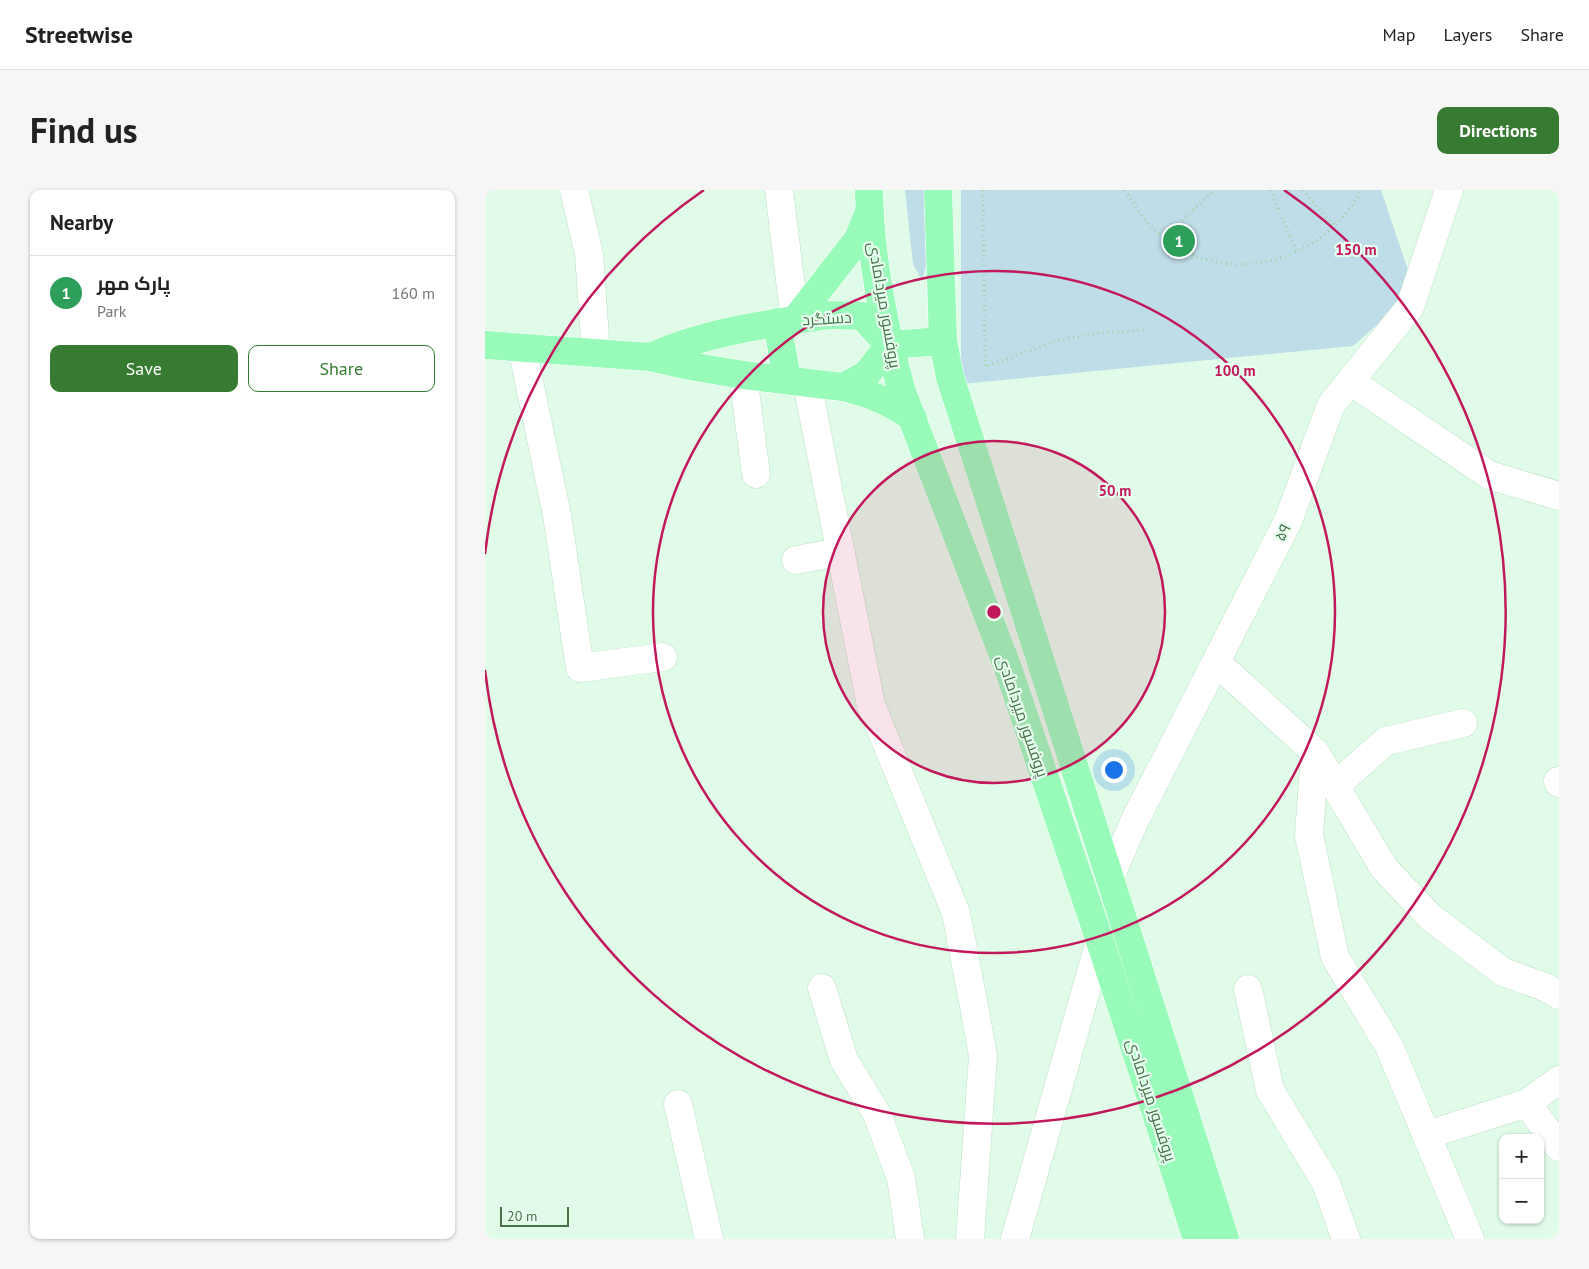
<!DOCTYPE html>
<meta charset="utf-8">
<style>
:root{--surface:#fff;--page:#f6f6f6;--text:#222;--muted:#767676;--line:#e0e0e0;--accent:#377a31}
body{margin:0;font-family:"PT Sans",Cairo,sans-serif;background:var(--page);color:var(--text)}
.controls{position:absolute;right:15px;bottom:15px;display:grid;overflow:hidden;border-radius:10px;box-shadow:0 1px 4px #0004}
.controls button{width:45px;height:45px;display:grid;place-items:center;padding:0;border:0;border-bottom:1px solid var(--line);background:var(--surface);color:var(--text);font:25px sans-serif}
.scale{position:absolute;left:15px;bottom:12px;width:69px;box-sizing:border-box;padding-left:5px;border:2px solid #48724a;border-top:0;font-size:14px;line-height:18px;white-space:nowrap;color:#48724a;-webkit-text-stroke:4px #e6ffee;paint-order:stroke}
.you{position:absolute;left:628px;top:579px;width:18px;height:18px;margin:-12px;border:4px solid #fff;border-radius:50%;background:#1a73e8;box-shadow:0 0 0 8px #1a73e833}
.badge{display:grid;place-items:center;width:32px;height:32px;border-radius:50%;background:var(--accent);color:#fff;font-size:16px;font-weight:700}
.pin{position:absolute;translate:-50% -50%;border:2px solid #fff;box-shadow:0 1px 5px #0006}
.list{margin:0;padding:0;list-style:none}
h2{display:flex;justify-content:space-between;align-items:center;height:65px;margin:0;padding:0 20px;font-size:21px}
h2 small{font-size:16px;font-weight:400;color:var(--muted)}
.list li{display:grid;grid-template-columns:32px 1fr auto;gap:15px;align-items:center;box-sizing:border-box;height:75px;padding:0 20px;border-top:1px solid var(--line)}
.list b{display:block;font-size:19px;white-space:nowrap}
.list p{margin:0;font-size:16px;white-space:nowrap;color:var(--muted)}
.list em{font-size:16px;font-style:normal;color:var(--muted)}
.actions{display:flex;gap:10px;padding:15px 20px}
.actions a{flex:1;padding:11px 0;border:1px solid var(--accent);border-radius:10px;text-align:center;font-size:18px;color:var(--accent)}
.actions .main{background:var(--accent);color:#fff}
.map{position:relative;flex:none;width:1074px;height:1049px;overflow:hidden;border-radius:10px}
header{display:flex;align-items:center;gap:30px;box-sizing:border-box;height:70px;padding:0 25px;background:var(--surface);border-bottom:1px solid var(--line)}
header strong{font-size:24px}
nav{display:flex;gap:28px;margin-inline-start:auto;font-size:18px}
.intro{display:flex;align-items:center;justify-content:space-between;box-sizing:border-box;height:120px;padding:0 30px}
h1{margin:0;font-size:35px}
.button{padding:12px 22px;border-radius:10px;background:var(--accent);color:#fff;font-size:18px;font-weight:700}
main{display:flex;gap:30px;padding:0 30px}
aside{flex:1;background:var(--surface);border-radius:10px;box-shadow:0 1px 4px #0004}
.map>svg:first-child{display:block}
</style>
<header>
<strong>Streetwise</strong>
<nav><a>Map</a><a>Layers</a><a>Share</a></nav>
</header>
<div class="intro"><h1>Find us</h1><a class="button">Directions</a></div>
<main>
<aside>
<h2>Nearby<small></small></h2>
<ul class="list">
<li><span class="badge" style="background:#2e9e5b">1</span><div><b>پارک مهر</b><p>Park</p></div><em>160 m</em></li>
</ul>
<div class="actions"><a class="main">Save</a><a>Share</a></div>
</aside>
<div class="map">
<svg width="1074" height="1049" viewBox="0 0 1074 1049">
<rect width="100%" height="100%" fill="#e0fce9"/>
<path fill="#bfdce9" d="M420,0H440L442,73L437,89L428,75Z
M476,0H896L930,101L868,156L476,194Z"/>
<g fill="none" stroke-linecap="round" stroke-linejoin="round">
<defs>
<path id="minor" d="M89,0L104,64L111,163
M294,0L310,130
M37,158L72,325L95,478L178,467
M258,185L271,284
M865,191L1004,285L1074,306
M322,193L386,515L471,723L489,816L498,866L485,1049
M311,370L356,362
M732,473L830,562L899,678L945,727L1018,782L1060,797L1074,805
M830,562L824,645L850,767L904,856L985,1049
M1073,591L1074,593
M850,596L901,551L978,533
M625,687L650,630L803,331L846,215L925,117L964,0
M337,798L359,870L392,924L416,988L425,1049
M763,799L785,900L841,993L861,1049
M1042,913L1074,957
M193,914L224,1049
M942,945L1042,913L1074,890
M530,1049L615,751"/>
<path id="major" d="M384,0C385,68 399,137 417,202L524,481L615,751L712,1049
M453,0L458,151L465,187L740,1049
M345,125L377,126L404,155L382,184L358,197L258,185L205,176L165,167C222,141 284,134 345,125Z
M310,130L373,49L384,22
M292,132L302,189
M0,155L165,167
M404,155L458,151
M358,197C385,204 405,211 428,228"/>
</defs>
<use href="#minor" stroke="#bce0c3" stroke-width="29"/>
<use href="#major" stroke="#fff" stroke-width="29"/>
<path stroke="#9bd5a1" stroke-width="3" stroke-dasharray="1 4" stroke-linecap="butt" d="M498,0L500,177L574,150L614,143L660,140
M640,0C651,18 661,34 678,47C742,100 840,71 876,0
M785,0L812,63
M818,0L850,37
M679,48L729,0"/>
<use href="#minor" stroke="#fff" stroke-width="28"/>
<use href="#major" stroke="#98fbb9" stroke-width="28"/>
</g>
<circle cx="509" cy="422" r="171" fill="#c2185b" fill-opacity=".12"/>
<g fill="none" stroke="#c2185b" stroke-width="2.5">
<circle cx="509" cy="422" r="171"/>
<circle cx="509" cy="422" r="341"/>
<path d="M0 364A512 512 0 0 1 219 0M799 0A512 512 0 1 1 0 480"/>
</g>
<g text-anchor="middle" stroke-width="4.5" stroke-linejoin="round" paint-order="stroke">
<g font-size="16" fill="#48724a" stroke="#e6ffee">
<text transform="translate(400 115) rotate(80)" y="6">پروفسور میردامادی</text>
<text transform="translate(342 128) rotate(-3)" y="6">دستگرد</text>
<text transform="translate(797 342) rotate(-64)" y="6">۵۹</text>
<text transform="translate(538 526) rotate(71)" y="6">پروفسور میردامادی</text>
<text transform="translate(667 910) rotate(72)" y="6">پروفسور میردامادی</text>
</g>
</g>
<circle cx="509" cy="422" r="8" fill="#c2185b" stroke="#e6ffee" stroke-width="2.5"/>
<g font-size="15" text-anchor="middle" font-weight="bold" fill="#c2185b" stroke="#e6ffee" stroke-width="4.5" stroke-linejoin="round" paint-order="stroke">
<text x="871" y="65">150 m</text>
<text x="750" y="186">100 m</text>
<text x="630" y="306">50 m</text>
</g>
</svg>
<div class="controls">
<button>+</button>
<button>−</button>
</div>
<div class="scale">20 m</div>
<div class="you"></div>
<div class="pin badge" style="left:694px;top:51px;background:#2e9e5b">1</div>
</div>
</main>
